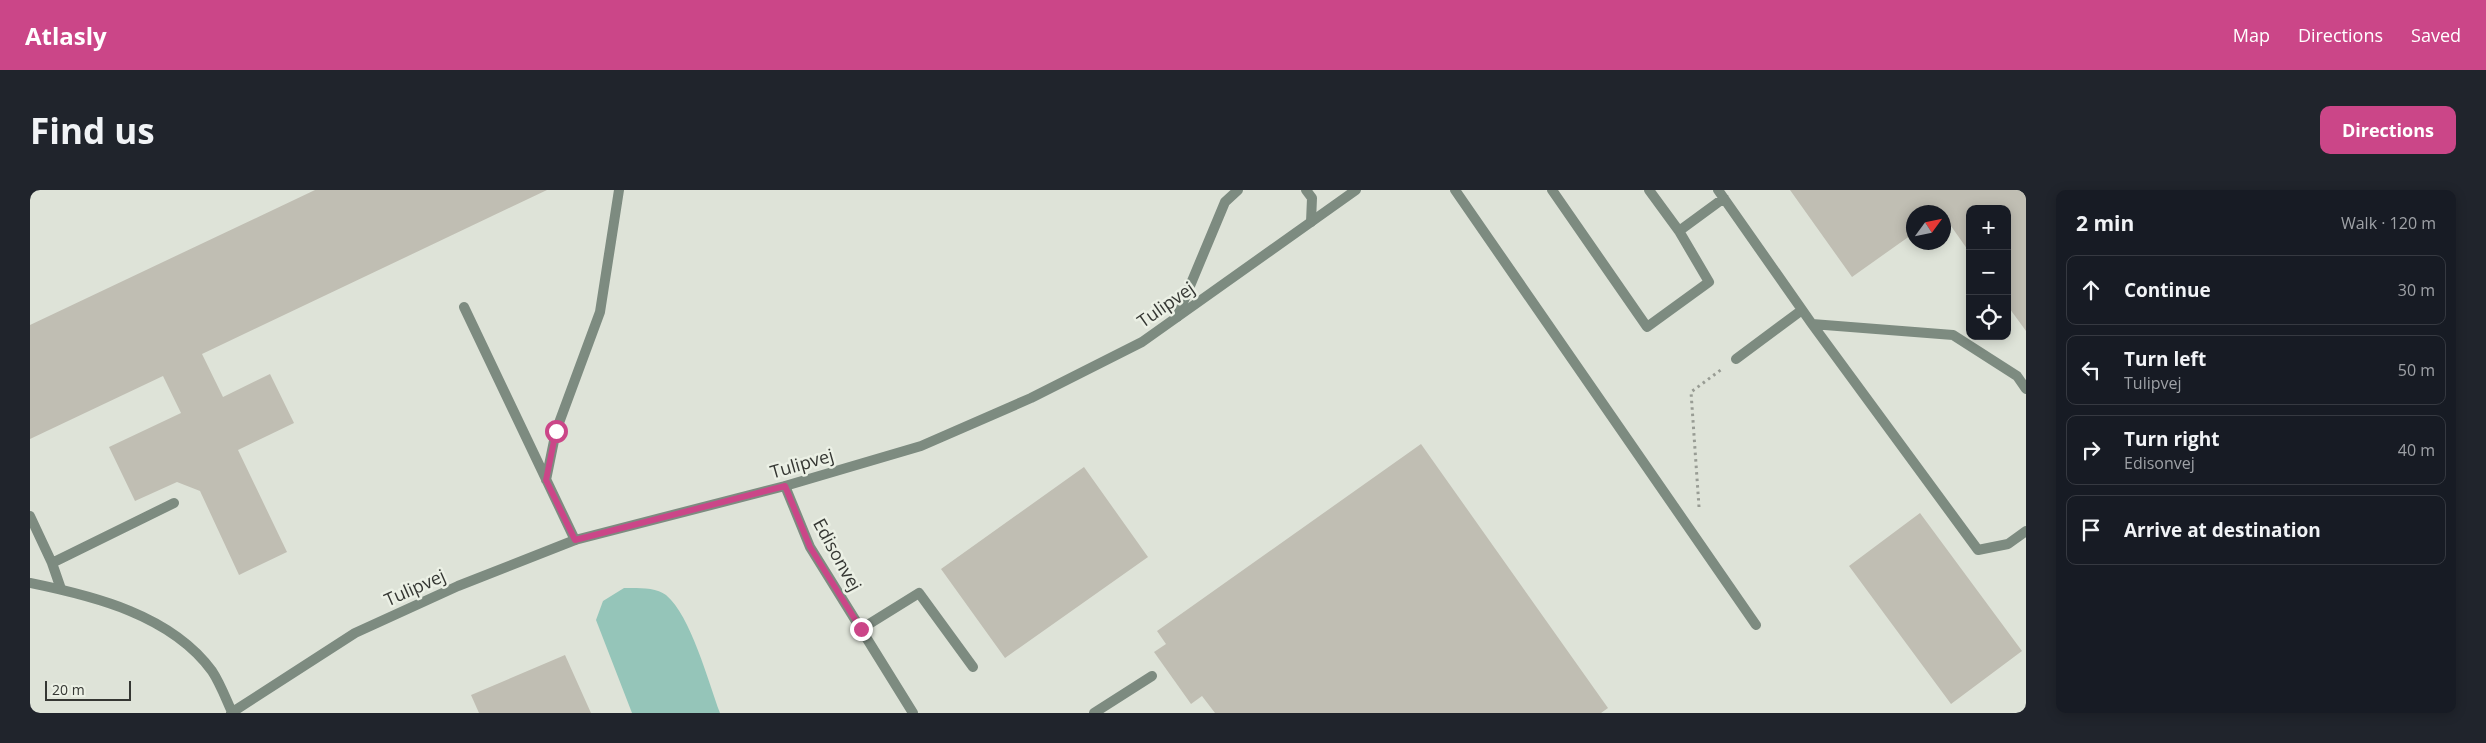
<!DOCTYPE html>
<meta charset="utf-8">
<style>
:root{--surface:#171b24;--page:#20242c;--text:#f1f3f6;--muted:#9ea1a6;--line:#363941;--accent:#cb4688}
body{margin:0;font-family:"Open Sans",sans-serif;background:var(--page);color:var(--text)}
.controls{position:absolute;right:15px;top:15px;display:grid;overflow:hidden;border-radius:10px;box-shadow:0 2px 12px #0003}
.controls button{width:45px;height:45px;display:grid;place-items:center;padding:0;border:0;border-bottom:1px solid var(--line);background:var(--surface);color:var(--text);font:25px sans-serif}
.compass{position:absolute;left:1876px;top:15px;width:45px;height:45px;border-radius:50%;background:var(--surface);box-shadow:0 2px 12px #0003;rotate:57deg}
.scale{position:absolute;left:15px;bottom:12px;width:86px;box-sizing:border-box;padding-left:5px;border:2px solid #353733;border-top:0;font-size:14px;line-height:18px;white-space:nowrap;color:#353733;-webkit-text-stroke:4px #ebf0e5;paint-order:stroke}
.stop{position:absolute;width:15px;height:15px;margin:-11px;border:4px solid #cb4688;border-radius:50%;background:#fff}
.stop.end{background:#cb4688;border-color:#fff;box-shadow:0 1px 5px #0008}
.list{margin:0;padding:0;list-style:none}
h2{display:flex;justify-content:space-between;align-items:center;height:65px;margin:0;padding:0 20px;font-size:21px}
h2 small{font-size:16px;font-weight:400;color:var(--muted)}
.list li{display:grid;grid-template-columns:32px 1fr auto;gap:15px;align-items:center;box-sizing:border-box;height:70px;margin:0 10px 10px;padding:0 10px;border:1px solid var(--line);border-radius:10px}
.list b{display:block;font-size:19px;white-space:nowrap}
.list p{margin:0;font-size:16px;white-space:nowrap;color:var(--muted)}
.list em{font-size:16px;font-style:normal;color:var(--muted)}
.icon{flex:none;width:28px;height:28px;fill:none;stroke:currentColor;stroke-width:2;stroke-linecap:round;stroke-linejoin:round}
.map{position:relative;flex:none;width:1996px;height:523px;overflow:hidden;border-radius:10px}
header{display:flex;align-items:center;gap:30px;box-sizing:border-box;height:70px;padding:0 25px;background:var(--accent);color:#fff}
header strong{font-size:24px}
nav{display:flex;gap:28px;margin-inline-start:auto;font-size:18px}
.intro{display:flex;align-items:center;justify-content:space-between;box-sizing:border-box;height:120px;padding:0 30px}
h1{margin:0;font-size:35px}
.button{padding:12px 22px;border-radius:10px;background:var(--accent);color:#fff;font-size:18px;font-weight:700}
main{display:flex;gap:30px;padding:0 30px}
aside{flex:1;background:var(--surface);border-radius:10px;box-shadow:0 2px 12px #0003}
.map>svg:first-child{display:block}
</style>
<header>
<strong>Atlasly</strong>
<nav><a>Map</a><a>Directions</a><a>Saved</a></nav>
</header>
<div class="intro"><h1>Find us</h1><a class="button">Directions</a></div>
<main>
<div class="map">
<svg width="1996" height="523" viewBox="0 0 1996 523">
<rect width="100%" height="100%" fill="#dee3d8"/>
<path fill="#95c5b9" d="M594,398C606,398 626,397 636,405C661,426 678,491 690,523H602L566,430L573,411Z"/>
<path fill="#c0beb3" d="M285,0H517L172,164L193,207L240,184L264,233L208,260L257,362L209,385L170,301L147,292L105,311L79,257L151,223L133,186L0,249V135Z
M1760,0H1996V141L1977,115V19H1940V63L1914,26V22H1884V43L1822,87Z
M1391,254L1578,518L1571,523H1185L1172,506L1161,514L1124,462L1136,454L1127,441Z
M1054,277L1118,367L975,468L911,379Z
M1890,323L1992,461L1921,514L1819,376Z
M535,465L561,523H449L441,505Z"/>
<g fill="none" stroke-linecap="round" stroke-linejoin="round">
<path stroke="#989c94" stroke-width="3" stroke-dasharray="2.5 4" stroke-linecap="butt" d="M1669,317L1661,202L1692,179"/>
<path stroke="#7d8b80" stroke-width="10" d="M1276,0L1282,8L1281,32
M1425,0L1726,435
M1522,0L1617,137L1679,92L1649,41L1619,0
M1688,0L1782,134L1948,360L1978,354L1996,341
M1649,41L1694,8
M434,117L545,350
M1147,127L1195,12L1208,0
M1782,134L1923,145L1987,186L1996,199
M1706,169L1772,120
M516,290L526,241L570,122L589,0
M0,326L22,373
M31,399L22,373L144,313
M831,439L889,403L943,477
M1064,523L1122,486"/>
<path stroke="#7d8b80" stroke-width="10" d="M755,296L780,357L883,523
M0,393C64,406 141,425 182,481C190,493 196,509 202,522
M201,523L325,443L428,396L545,350L755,296L891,256L1001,208L1112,152L1326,0"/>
</g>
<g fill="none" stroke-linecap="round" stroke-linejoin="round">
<path stroke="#cb4688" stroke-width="6" d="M526,241L516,290L545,350L755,296L780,357L831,439"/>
</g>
<g text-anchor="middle" stroke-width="5" stroke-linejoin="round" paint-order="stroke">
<g font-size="18" fill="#353733" stroke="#ebf0e5">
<text transform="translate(1136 115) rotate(-35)" y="6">Tulipvej</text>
<text transform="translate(772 274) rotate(-16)" y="6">Tulipvej</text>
<text transform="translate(807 365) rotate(61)" y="6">Edisonvej</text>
<text transform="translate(385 398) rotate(-24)" y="6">Tulipvej</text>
</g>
</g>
</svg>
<div class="controls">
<button>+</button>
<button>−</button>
<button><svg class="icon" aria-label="locate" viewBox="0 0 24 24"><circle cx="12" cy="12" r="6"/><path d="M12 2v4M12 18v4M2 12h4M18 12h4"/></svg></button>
</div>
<svg class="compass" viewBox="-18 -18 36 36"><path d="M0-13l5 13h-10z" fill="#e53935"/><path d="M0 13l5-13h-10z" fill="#9ea1a6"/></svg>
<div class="scale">20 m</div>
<div class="stop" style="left:526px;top:241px"></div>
<div class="stop end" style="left:831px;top:439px"></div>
</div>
<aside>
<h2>2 min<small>Walk · 120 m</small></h2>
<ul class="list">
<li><svg class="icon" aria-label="ahead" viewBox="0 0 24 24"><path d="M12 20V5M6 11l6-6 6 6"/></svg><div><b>Continue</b></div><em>30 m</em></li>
<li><svg class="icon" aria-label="left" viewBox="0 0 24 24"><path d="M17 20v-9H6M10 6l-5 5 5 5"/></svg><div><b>Turn left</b><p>Tulipvej</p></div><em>50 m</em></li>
<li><svg class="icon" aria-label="right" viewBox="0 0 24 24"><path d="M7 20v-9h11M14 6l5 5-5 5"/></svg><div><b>Turn right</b><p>Edisonvej</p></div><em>40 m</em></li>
<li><svg class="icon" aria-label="arrive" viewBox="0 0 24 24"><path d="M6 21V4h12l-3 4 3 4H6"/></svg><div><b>Arrive at destination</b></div></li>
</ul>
</aside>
</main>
